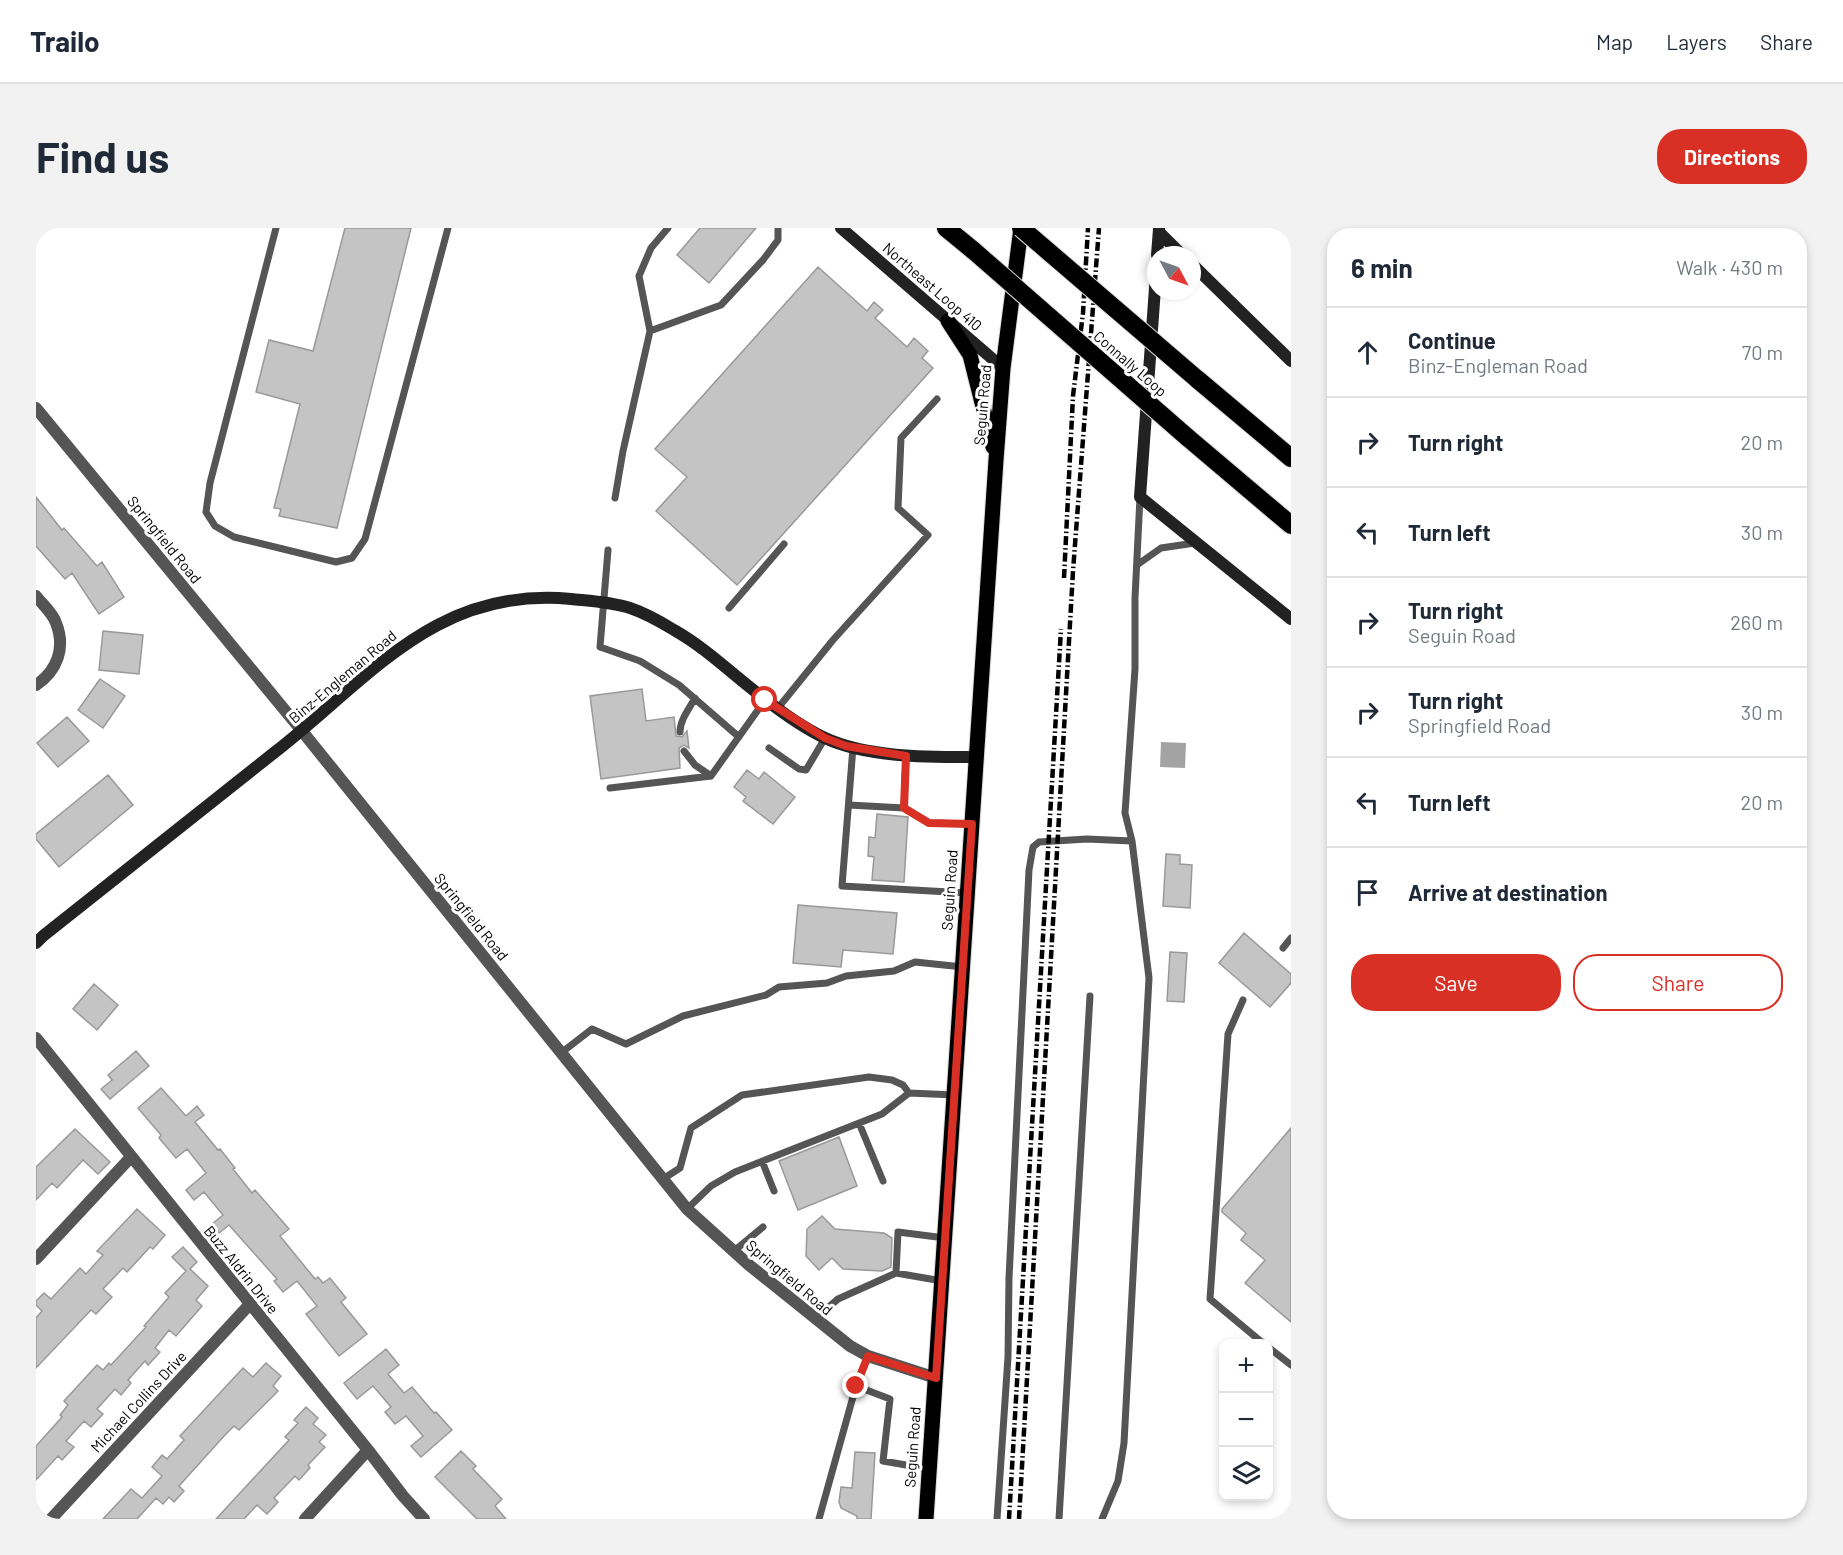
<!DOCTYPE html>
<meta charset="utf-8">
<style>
:root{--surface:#fff;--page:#f2f2f3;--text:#1f2937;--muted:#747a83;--line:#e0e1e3;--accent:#d93025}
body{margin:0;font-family:Barlow,sans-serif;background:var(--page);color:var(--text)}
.controls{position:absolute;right:18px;bottom:18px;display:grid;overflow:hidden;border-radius:12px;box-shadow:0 3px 9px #0003}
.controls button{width:54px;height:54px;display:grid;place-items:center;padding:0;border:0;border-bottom:2px solid var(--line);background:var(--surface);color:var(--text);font:30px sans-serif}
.compass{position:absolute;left:1111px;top:18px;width:54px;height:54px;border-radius:50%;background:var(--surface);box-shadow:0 3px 9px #0003;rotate:131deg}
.stop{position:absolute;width:18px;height:18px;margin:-14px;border:4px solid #d93025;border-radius:50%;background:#fff}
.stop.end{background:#d93025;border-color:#fff;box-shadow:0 2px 6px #0008}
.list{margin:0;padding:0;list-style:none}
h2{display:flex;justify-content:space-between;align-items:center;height:78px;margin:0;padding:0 24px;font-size:26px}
h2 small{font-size:20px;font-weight:400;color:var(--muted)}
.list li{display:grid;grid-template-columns:39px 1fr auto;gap:18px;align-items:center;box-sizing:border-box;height:90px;padding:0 24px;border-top:2px solid var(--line)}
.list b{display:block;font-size:22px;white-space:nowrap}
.list p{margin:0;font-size:20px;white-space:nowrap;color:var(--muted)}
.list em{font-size:20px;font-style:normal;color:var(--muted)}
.actions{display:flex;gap:12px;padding:18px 24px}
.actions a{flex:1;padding:14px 0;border:2px solid var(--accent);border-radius:24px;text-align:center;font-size:21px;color:var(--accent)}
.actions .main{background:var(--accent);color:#fff}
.icon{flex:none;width:33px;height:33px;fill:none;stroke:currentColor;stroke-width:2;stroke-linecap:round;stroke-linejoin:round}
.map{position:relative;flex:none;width:1255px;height:1291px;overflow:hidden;border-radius:24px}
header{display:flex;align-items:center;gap:36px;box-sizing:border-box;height:84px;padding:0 30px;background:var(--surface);border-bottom:2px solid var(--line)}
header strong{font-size:28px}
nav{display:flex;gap:33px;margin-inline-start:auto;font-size:21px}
.intro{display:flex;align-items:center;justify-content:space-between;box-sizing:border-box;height:144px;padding:0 36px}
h1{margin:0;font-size:42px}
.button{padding:15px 27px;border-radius:24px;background:var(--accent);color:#fff;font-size:21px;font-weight:700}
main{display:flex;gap:36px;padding:0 36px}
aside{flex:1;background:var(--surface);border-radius:24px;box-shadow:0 3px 9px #0003}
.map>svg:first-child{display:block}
</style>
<header>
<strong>Trailo</strong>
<nav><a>Map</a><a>Layers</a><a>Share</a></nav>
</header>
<div class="intro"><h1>Find us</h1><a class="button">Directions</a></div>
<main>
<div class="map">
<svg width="1255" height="1291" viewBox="0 0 1255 1291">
<rect width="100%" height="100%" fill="#fff"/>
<path fill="#a3a3a3" d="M1125,514L1150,515L1149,540L1124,539Z"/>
<path fill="#c4c4c4" stroke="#999" stroke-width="1.5" d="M309,0H375L301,300L243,288L245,281L238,280L264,176L220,164L233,112L277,123Z
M664,0H720L673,55L641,27Z
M782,39L831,83L838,74L847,82L839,90L871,119L878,110L892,123L886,130L897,140L701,357L620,283L651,249L619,221Z
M0,269L26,302L28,300L61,338L66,334L88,369L63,386L36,345L29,351L0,318Z
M67,403L107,407L103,446L63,442Z
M64,451L89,468L67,500L42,482Z
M606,461L610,493L638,489L640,508L646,509L651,503L653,520L648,517L643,520L644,540L565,551L554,468Z
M31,489L53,513L22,539L1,515Z
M711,542L723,551L728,544L759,569L737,596L707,573L710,569L698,559Z
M72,547L97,577L23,639L0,611V606Z
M841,586L872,589L868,654L836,652L838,629L832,628L833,609L839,610Z
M1130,626L1144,627V636L1156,637L1154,680L1127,678Z
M762,677L861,685L857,726L807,722L805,739L757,735Z
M1208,705L1255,746V755L1234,779L1183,735Z
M1134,724L1151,725L1148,774L1131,773Z
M58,756L82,777L61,802L37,781Z
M100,823L113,838L74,871L65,861L76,852L72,847Z
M125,860L150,888L161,878L168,887L159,894L182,922L184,921L199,940L197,941L216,965L219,962L253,1001L244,1008L279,1051L282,1049L287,1055L294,1050L310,1070L305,1074L331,1106L303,1128L270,1086L281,1078L261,1053L247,1064L238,1053L241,1051L193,997L183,1005L176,996L187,987L168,964L158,972L150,962L170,945L151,921L140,930L123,910L125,907L102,880Z
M1255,900V1094L1209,1055L1229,1032L1205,1012L1210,1005L1186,984V981Z
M39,901L74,934L62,946L47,932L21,960L16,955L0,972V939Z
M803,909L821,958L762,982L743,933Z
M101,981L129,1007L117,1021L114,1019L91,1044L87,1040L67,1061L76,1069L60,1086L55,1082L0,1140V1090L6,1083L0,1077V1073L8,1065L15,1071L44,1040L50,1046L67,1027L61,1023Z
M786,988L799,1001L848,1005L856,1010L855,1039L846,1043L807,1041L796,1030L783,1042L770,1028L771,1001Z
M147,1019L161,1034L154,1041L172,1058L160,1072L166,1078L140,1108L133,1102L119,1120L124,1124L112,1137L109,1133L92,1152L95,1155L85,1167L79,1161L61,1181L67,1186L55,1199L48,1193L30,1213L38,1219L26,1232L22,1228L0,1252V1218L26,1189L24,1187L32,1177L28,1173L61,1137L67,1142L73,1135L75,1137L110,1099L108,1098L133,1069L129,1065L150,1043L136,1029Z
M350,1121L363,1137L352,1146L368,1165L376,1159L398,1185L400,1184L416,1202L385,1229L375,1218L387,1208L370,1188L359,1196L349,1184L355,1179L337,1158L321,1171L308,1155Z
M230,1135L245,1148L237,1158L242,1163L203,1202L198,1198L189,1207L143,1258L148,1263L138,1274L133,1269L127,1276L120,1270L101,1291H67L95,1261L106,1270L126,1248L116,1239L126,1227L131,1231L148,1212L144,1208L207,1140L217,1149Z
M270,1179L282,1190L277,1196L290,1207L283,1214L289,1219L272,1237L274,1240L263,1252L259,1248L238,1270L242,1274L231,1286L221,1277L208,1291H180L253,1212L249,1209L262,1195L258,1192Z
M425,1223L440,1238L437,1241L466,1271L459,1278L470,1291H441L399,1249Z
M819,1224L839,1225L835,1291H821V1288L805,1280L803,1274L805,1259L816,1260Z"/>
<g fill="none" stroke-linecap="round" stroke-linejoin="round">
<defs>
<path id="primary" d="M912,93L934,127L957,219
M890,1291L960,232L967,140L985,0"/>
<path id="highway" d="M910,0L938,23
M1161,151L1255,230
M1151,209L1255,297"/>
</defs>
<use href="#primary" stroke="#dbdbdb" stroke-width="17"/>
<use href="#highway" stroke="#dbdbdb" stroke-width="20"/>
<path stroke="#555" stroke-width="7" d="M240,0L174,255L170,284L179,298L198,309L300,334L316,330L329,311L412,0
M614,103L685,77L727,32L742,12V0
M579,270L587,223L614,103L603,48L615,20L632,0
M572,322L564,419L604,433L643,457L703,509
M1101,337L1125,320L1159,315
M693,380L748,316
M742,480L797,412L892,307L862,280L865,210L901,171
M644,504C644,492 653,481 659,470
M817,519L806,658L931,665
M733,520L763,541L770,542L789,510
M648,523L659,537L675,548
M870,528L868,580L893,595L935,596
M574,560L675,548L729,472
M813,577L868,580
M1247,720L1255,710
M1207,772L1192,806L1174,1071L1228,1116
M525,825L556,801L590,816L647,788L730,767L743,759L791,755L810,748L858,743L879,734L927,739
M823,895L847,953
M726,933L738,963
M627,951L644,940L655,900L706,867L833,849L856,852L867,857L873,865
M651,981L675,958L699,944L846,886L873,865L919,867
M698,1023L727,999
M860,1045L862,1004L909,1010
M779,1091L802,1071L860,1045L906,1053
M1232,1119L1255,1137
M820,1158L854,1171L847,1233L893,1241
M783,1291L820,1158L832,1128
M961,1291L972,1129L973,1050L993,642L997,619L1003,614L1051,611L1096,613
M1023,1291L1054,768
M1066,1291L1082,1253L1088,1215L1113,750L1096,613L1089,585L1099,441V370L1104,269"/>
<path stroke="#555" stroke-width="12" d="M0,180L266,503L651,981L713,1037L814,1118L832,1128L900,1150
M0,368C6,376 17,385 20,395C30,420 21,443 0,457
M0,810L332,1222L367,1268L388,1291
M0,1031L95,929
M15,1291L214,1076
M269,1291L332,1222"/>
<path stroke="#222" stroke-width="12" d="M805,0L967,140
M1123,4L1146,27
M1121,27L1123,1
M1156,36L1255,133
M1120,46L1104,269L1255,391
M0,715L7,708C85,647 162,585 239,524C334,450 400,358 535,371C554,373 575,374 594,380C609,385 625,394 638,402C670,420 696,446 725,468C744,483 768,500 789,510C832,530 894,529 940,529"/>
<use href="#primary" stroke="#000" stroke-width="15"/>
<use href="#highway" stroke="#000" stroke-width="18"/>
<path stroke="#000" stroke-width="4.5" stroke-dasharray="9 3 1.5 3" stroke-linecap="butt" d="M1028,350L1037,168L1047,85L1052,0
M973,1291L1025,401
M983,1291L1037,343L1063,0"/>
<defs>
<path id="highway-bridge" d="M985,0L1161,151
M938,23L1151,209"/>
</defs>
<use href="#highway-bridge" stroke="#dbdbdb" stroke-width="20" stroke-linecap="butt"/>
<use href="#highway-bridge" stroke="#000" stroke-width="18"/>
</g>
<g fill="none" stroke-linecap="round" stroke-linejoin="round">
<path stroke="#d93025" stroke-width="8" d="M729,472L789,510L810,518L870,528L868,580L893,595L936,596L900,1150L832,1128L820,1158"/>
</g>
<g text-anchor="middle" stroke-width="6" stroke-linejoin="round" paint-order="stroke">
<g font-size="15" fill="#000" stroke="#fff">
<text transform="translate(896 59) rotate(41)" y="5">Northeast Loop 410</text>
<text transform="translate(1094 136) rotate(41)" y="5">Connally Loop</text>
<text transform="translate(947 177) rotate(-85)" y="5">Seguin Road</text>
<text transform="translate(128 312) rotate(51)" y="5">Springfield Road</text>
<text transform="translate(307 449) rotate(-40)" y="5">Binz-Engleman Road</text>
<text transform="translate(914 662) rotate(-86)" y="5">Seguin Road</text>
<text transform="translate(435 689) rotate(51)" y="5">Springfield Road</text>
<text transform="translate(205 1042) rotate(51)" y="5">Buzz Aldrin Drive</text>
<text transform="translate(753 1050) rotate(40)" y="5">Springfield Road</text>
<text transform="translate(103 1174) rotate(-47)" y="5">Michael Collins Drive</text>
<text transform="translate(877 1219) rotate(-86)" y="5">Seguin Road</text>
</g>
</g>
</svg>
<div class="controls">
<button>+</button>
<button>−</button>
<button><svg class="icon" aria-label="layers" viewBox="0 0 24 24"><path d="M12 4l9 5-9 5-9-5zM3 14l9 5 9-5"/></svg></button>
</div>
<svg class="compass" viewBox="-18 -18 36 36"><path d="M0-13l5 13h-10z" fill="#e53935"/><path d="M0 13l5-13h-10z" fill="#747a83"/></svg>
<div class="stop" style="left:729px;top:472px"></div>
<div class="stop end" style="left:820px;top:1158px"></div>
</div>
<aside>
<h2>6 min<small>Walk · 430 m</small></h2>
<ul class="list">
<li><svg class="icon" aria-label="ahead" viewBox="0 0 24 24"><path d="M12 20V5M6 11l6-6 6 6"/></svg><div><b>Continue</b><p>Binz-Engleman Road</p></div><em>70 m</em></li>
<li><svg class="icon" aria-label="right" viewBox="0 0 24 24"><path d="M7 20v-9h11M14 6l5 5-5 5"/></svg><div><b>Turn right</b></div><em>20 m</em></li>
<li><svg class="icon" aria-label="left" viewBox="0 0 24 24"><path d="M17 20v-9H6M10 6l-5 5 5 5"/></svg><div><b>Turn left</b></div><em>30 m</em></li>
<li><svg class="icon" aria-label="right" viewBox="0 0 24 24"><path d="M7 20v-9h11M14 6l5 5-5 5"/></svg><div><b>Turn right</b><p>Seguin Road</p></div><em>260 m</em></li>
<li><svg class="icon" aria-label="right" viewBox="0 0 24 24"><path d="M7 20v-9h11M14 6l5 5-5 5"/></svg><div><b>Turn right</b><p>Springfield Road</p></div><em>30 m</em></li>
<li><svg class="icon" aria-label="left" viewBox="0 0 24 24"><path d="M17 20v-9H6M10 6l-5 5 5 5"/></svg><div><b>Turn left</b></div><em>20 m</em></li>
<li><svg class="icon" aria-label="arrive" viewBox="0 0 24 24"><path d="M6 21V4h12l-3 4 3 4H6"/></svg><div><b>Arrive at destination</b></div></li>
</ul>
<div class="actions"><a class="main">Save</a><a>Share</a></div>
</aside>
</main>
